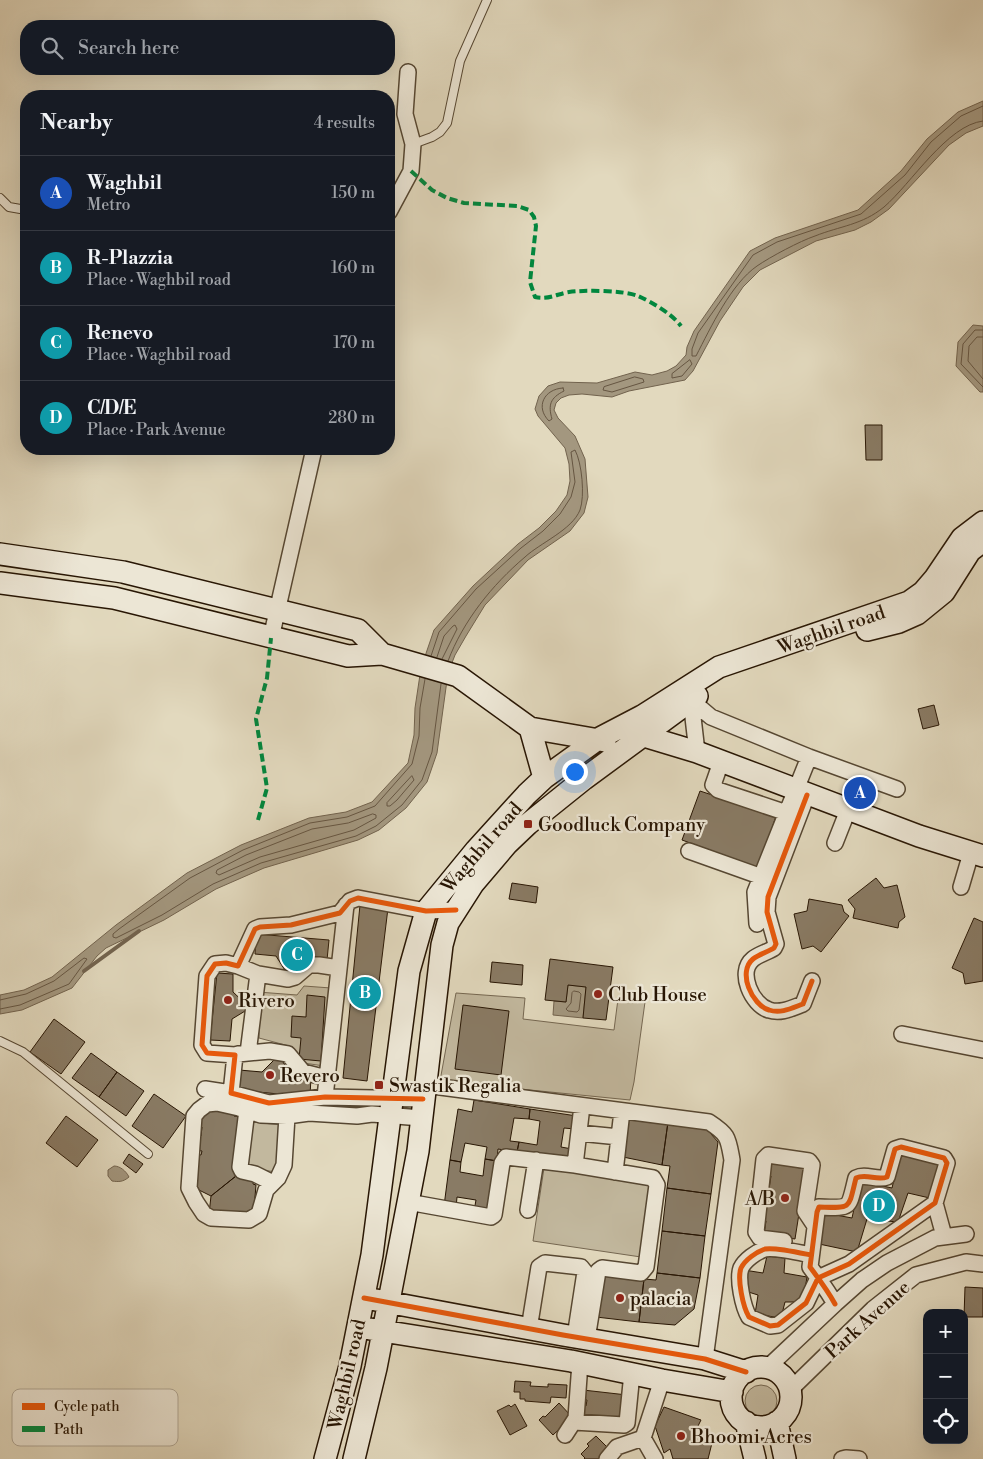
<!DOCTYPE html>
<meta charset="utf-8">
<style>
:root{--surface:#171b24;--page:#242831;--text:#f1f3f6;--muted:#9ea1a6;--line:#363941;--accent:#1a73e8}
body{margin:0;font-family:"Libre Bodoni",serif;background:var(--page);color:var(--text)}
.controls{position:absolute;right:15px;bottom:15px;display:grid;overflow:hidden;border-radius:10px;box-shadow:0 5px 20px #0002}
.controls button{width:45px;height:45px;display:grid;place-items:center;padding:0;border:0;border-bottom:1px solid var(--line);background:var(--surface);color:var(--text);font:25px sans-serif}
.you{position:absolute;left:574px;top:771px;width:18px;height:18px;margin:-12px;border:4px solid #fff;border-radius:50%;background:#1a73e8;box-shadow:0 0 0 8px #1a73e833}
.badge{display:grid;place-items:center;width:32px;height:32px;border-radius:50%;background:var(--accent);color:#fff;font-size:16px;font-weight:700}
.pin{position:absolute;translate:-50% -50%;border:2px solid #fff;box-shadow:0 1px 5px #0006}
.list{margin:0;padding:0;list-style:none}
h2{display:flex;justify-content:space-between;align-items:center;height:65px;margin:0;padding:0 20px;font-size:21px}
h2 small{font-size:16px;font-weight:400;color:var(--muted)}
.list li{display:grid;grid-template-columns:32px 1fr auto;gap:15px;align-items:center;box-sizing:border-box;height:75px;padding:0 20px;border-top:1px solid var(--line)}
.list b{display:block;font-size:19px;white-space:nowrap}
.list p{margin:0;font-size:16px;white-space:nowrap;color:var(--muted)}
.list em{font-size:16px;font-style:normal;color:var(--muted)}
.icon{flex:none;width:28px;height:28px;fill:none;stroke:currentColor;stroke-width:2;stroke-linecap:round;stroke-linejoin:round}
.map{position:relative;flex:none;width:983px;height:1459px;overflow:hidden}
.search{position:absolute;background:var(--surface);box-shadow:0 5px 20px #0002;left:20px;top:20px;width:375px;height:55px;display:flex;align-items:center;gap:12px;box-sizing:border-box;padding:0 18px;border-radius:20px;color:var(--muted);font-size:19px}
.panel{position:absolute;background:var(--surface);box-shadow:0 5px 20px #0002;left:20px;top:90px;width:375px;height:365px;border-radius:20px}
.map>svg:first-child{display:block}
</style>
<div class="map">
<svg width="983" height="1459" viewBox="0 0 983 1459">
<rect width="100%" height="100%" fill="#e2d9be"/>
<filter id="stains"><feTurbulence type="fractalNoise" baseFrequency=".004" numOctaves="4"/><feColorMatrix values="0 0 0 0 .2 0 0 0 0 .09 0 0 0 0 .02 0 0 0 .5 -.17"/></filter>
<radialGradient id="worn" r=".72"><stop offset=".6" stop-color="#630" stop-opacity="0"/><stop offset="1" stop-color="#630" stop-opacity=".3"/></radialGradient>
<path fill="#c2b89e" stroke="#756751" d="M304,986L331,988L324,1066L297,1062L289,1046L259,1038L258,992L297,995Z
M456,993L525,998L523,1019L614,1030L618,999L645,1002L634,1082L630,1100L440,1081Z
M251,1122L283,1125L277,1172L245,1168Z
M544,1168L652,1185L641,1257L533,1241Z
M745 1401a16 16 0 1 1 32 0a16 16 0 1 1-32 0Z"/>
<path fill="#a3977f" stroke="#72634e" d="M983,101V126L966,133L949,145L889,209L871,222L855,230L816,241L760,270L743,287L720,321L693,371L685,380L629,391L612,397L582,394L569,395L561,398L556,403L554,410L558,418L575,436L585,459L588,497L584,513L570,531L528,560L485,605L466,636L455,655L448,673L437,753L427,782L406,808L379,830L358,840L264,868L216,889L164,920L106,948L97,956L72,988L22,1010L0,1014V995L24,990L52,977L116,925L187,873L241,845L309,818L346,812L372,802L408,763L414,735L415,708L421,668L434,630L473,586L518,544L539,528L556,511L567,495L570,481L569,464L565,448L538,416L535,409L539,396L548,386L560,382L597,383L635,372L652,375L667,371L676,366L686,355L687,347L694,331L750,251L775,238L858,210L901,171L927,139L958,112Z
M973,325L983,326V392H980L956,366L958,342Z
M568,985L586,987L583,1018L553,1015L554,1001L566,1002Z
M114,1166C120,1166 126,1171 129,1177C123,1182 119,1182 112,1181L108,1176V1170Z"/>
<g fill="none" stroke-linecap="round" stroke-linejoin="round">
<path stroke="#665642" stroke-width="1" d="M983,106L961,116L931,142L905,175L861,214L777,242L753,255L698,333L692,349V356H696C711,327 731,284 757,266C770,257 800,241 815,236C840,226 862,225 884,207C911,184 947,125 983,121
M983,330H975L963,344L961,364L983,387
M983,337H977L969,346L968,361L983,379
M690,360L692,364L682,376L672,378V374Z
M635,377L643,379L644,382L612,392L603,390L604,387Z
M563,388L564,391C550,398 548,405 552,419L549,421C535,407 544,389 563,388Z
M431,656L439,632L476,589L521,548L543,531L560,514L571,497L575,482L571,452L575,450C582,463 585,496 580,510C572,530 540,543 525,557C492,585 463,621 448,661
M437,657L444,636L453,626L455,625L457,629L442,659
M425,679L420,708L419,736L412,764L375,806L347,817L310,823L243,850L190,878L119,929L113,934V937L116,938L162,915L213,884L261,863L356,836L376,826L402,805L422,780L432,752L441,684
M412,776L414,780L397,800L390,806H387V803Z
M373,814L376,815V818L354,830L260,857L219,875L216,873L217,870L246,855L312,829L348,823Z
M574,991L579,992L581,994L579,1010L577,1012L568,1011L566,1009L571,1003L572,993Z
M0,1000L26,994L54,981L84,958L87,959L69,984L20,1005L0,1009"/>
<path stroke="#72634e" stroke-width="4" d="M84,971L139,931"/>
</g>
<path fill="#897b65" stroke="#281604" d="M865,425H882V460H866Z
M934,705L939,725L923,729L918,709Z
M700,791L776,816L759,868L682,840Z
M876,878L884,888L897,885L905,917L899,922L898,928L853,918L855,909L848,900Z
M512,883L538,887L536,903L509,899Z
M809,899L842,905L844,912L849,916L821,952L813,946L802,949L794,914L807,911Z
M360,905L388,908L367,1081L343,1078Z
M974,918L983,922V981L965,984L963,973L952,968Z
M256,934L329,940L327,960L304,958L288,975L276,956L255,954Z
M550,959L613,967L606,1020L583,1018L586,987L568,985L566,1002L545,1000Z
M492,962L523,965L522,985L490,982Z
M217,973L233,974V992L250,1008L232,1019L230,1041L210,1040Z
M307,995L325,997L321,1061L299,1059L301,1038L291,1037L292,1016L306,1017Z
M463,1005L509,1011L501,1075L455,1069Z
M54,1019L85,1042L61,1074L30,1052Z
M91,1053L117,1072L99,1097L72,1078Z
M279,1055L290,1074L311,1076L310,1097L237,1090L239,1070L262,1072Z
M117,1072L144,1091L126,1116L99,1097Z
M154,1094L186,1116L163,1148L132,1126Z
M474,1100L530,1109L529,1119L514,1118L510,1141L519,1142L517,1152L498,1149L497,1161L485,1159L487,1147L465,1143L461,1162L450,1160L458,1109L472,1112Z
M207,1108L235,1111L234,1116L242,1117L236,1176L211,1196L197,1189L196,1178L195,1154L201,1155L202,1151L195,1150L197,1135L201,1136L202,1127L198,1126L200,1112Z
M530,1109L577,1116L575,1129L564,1128L561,1147L572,1149L570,1160L517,1152L519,1142L537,1145L540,1121L529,1119Z
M66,1116L98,1140L77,1167L46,1143Z
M629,1117L668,1122L662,1165L623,1157Z
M668,1122L705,1127L718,1142L711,1194L667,1188L670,1166L662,1165Z
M129,1154L143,1164L136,1173L123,1163Z
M900,1154L940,1163L934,1199L908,1193L898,1222L867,1219L857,1252L819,1244L825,1213L852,1218L860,1181L892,1188Z
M485,1159L497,1161L489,1213L474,1211L476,1200L457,1197L456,1208L444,1206L450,1160L461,1162L460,1172L483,1176Z
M768,1160L783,1163V1165L806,1169L795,1239L764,1234L766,1221L764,1220L771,1176L766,1175Z
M236,1176L254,1178L253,1184L256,1185L254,1209H251L249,1217L209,1214L211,1196Z
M667,1188L711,1194L705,1236L662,1231Z
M662,1231L705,1236L700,1278L657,1273Z
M767,1256L785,1258L784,1273L807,1277L803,1302H785L781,1318L755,1314L758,1295L742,1290L744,1270L763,1273Z
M657,1273L700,1278L694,1309L675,1325L639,1322L644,1279L656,1280Z
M602,1274L644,1279L639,1322L596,1317Z
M965,1287L983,1288V1317H964Z
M515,1381L531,1382L530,1386L548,1387V1384L567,1385L566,1398L551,1397L550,1403L525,1401V1399H520V1392H514Z
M583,1390L627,1395L626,1404H621V1410L625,1420L580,1415L581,1405L586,1406L587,1400L582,1399Z
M559,1403L572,1417L553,1435L539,1420L543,1416L545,1417Z
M515,1404L527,1426L510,1435L497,1411L509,1405L511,1407Z
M664,1407L701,1420L695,1432L713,1439L708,1459H673L670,1449L664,1453L655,1426Z
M596,1436L610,1450L601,1459H584L585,1458L581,1454L589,1446L587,1444Z"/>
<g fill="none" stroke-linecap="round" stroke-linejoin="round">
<defs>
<path id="lane" d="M413,144L432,137L440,132L447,123L460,61L487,0
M0,198L9,207L26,210
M0,1041L23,1052L148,1154"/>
<path id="street" d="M389,212L411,171L413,144L405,114L408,72
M271,638L314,449
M686,694L691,700L711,717L809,757L897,789
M691,700L697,752
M721,762L713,785L718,790L787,813
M807,795L768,897L767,912L776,944L774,948C768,952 759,954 753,959C737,972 752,1005 769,1010C781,1014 792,1008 803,1004L812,981
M835,843L848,810
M689,851L762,877
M961,887L971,853
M757,924L755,892L809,757
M238,966L258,974L248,1053
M258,974L288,979L295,977L309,965H319L339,968
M902,1034L983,1050
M238,1054L270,1051L288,1054L303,1072L327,1078
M425,1085L709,1122C729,1135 728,1138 732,1160L705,1359
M205,1089L231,1093
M325,1097L346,905
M423,1099L325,1097L269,1103L231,1093L235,1055L207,1053L202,1045L207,976L215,964L226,963L238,966L255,929L260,927L291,925L340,913L350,901L358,898L426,911L456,910
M247,1110L240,1167L242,1171L255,1174L273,1183
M287,1116L284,1165L278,1178L266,1190L259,1214L249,1220L211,1218L204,1214L196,1202L189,1188L194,1116L199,1110L207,1104L217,1103L239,1108L261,1115L287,1116L309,1113L357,1116L372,1114L421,1118
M579,1133L619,1137
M575,1165L653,1178L657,1185L646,1267L641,1273L602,1268L598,1271L587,1339
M615,1172L622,1111
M408,1202L491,1217L494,1215L502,1163L506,1157L575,1165L582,1106
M935,1203L944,1236
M528,1210L536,1160
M784,1241L760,1238L756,1232L764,1159L768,1155L809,1161L812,1165L805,1211L815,1226
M811,1255C801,1253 775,1247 765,1249C756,1252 745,1260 741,1268C737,1279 743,1307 749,1317L770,1326L778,1325L806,1303L818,1278L849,1264L935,1203L947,1163L944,1158L901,1147L895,1149L887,1177C877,1181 866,1173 856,1178C848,1210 852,1208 819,1207L817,1212L810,1267C819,1279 828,1291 835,1304
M529,1329L539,1267L545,1263L581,1267L585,1272L575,1337
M767,1368L835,1304L862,1280L887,1263L935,1238L966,1234
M790,1390L873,1309L916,1275L966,1262L983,1264
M574,1422L624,1425L627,1423L632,1373
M565,1435L576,1418L580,1363
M607,1459L617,1447L643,1438
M655,1459L643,1438L662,1380
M842,1459L846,1458L859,1459"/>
<path id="secondary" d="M0,554L123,572L358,630L382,654
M0,583L114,598L348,656L382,654L458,676L530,728L605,741
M867,630L899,622L917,614L944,592L970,551L983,541
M530,728L544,778
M644,736L697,752L919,836L983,856
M376,1300L563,1335L705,1359L746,1372
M370,1329L571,1361L662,1380L732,1392
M731 1397a30 30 0 1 1 60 0a30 30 0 1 1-60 0Z
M746,1422L755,1459
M777,1422L785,1459
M325,1459L350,1366L372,1255L409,971L426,911L476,850L527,794L544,778L598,739L642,716L719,667L909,602L923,592L935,578L962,538L983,522
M354,1459L376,1368L418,1151L442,945L448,923L473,884L507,844L528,824L584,779L697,696"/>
</defs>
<use href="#lane" stroke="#564732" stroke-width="10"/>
<use href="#street" stroke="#564732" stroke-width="18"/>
<use href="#secondary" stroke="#281604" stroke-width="24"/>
<use href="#lane" stroke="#ece6d5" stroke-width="8"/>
<use href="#street" stroke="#ece6d5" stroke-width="15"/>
<use href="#secondary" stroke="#ece6d5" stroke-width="21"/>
<path stroke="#00873e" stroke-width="4" stroke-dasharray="8 4" stroke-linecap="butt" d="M411,171L432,190L447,198L464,203L517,206L529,210L534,217L536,226L530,282L535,297C548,300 557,294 569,292C584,290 623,290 638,296C652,302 672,314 681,326
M258,820L267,788L256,719L267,678L271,638"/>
<defs>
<path id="cycleway" d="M807,795L768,897L767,912L776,944L774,948C768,952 759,954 753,959C737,972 752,1005 769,1010C781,1014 792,1008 803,1004L812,981
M423,1099L325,1097L269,1103L231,1093L235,1055L207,1053L202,1045L207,976L215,964L226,963L238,966L255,929L260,927L291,925L340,913L350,901L358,898L426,911L456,910
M811,1255C801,1253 775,1247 765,1249C756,1252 745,1260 741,1268C737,1279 743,1307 749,1317L770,1326L778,1325L806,1303L818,1278L849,1264L935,1203L947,1163L944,1158L901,1147L895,1149L887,1177C877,1181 866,1173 856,1178C848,1210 852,1208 819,1207L817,1212L810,1267C819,1279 828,1291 835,1304
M364,1298L563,1335L705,1359L746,1372"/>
</defs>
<use href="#cycleway" stroke="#ece6d5" stroke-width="8"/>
<use href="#cycleway" stroke="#e8590c" stroke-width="5"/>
</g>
<g fill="#8f2418" stroke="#ece6d5" stroke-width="2">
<rect x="523" y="819" width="10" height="10" rx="2.5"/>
<circle cx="598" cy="994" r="5"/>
<circle cx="228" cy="1000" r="5"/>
<circle cx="270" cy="1075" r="5"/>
<rect x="374" y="1080" width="10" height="10" rx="2.5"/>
<circle cx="785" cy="1198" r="5"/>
<circle cx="620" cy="1298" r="5"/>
<circle cx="681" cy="1436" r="5"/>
</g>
<g text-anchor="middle" stroke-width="4.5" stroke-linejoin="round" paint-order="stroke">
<g font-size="19" fill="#281604" stroke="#ece6d5">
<text transform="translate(831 629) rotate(-19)" y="7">Waghbil road</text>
<text transform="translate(481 847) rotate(-49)" y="7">Waghbil road</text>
<text transform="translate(867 1319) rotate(-42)" y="7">Park Avenue</text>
<text transform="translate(346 1374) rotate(-77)" y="7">Waghbil road</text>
</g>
<g font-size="19" fill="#281604" stroke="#ece6d5" text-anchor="start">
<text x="538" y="831">Goodluck Company</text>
<text x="608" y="1001">Club House</text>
<text x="238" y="1007">Rivero</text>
<text x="280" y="1082">Revero</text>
<text x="389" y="1092">Swastik Regalia</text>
<text x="775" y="1205" text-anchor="end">A/B</text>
<text x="630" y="1305">palacia</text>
<text x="691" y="1443">Bhoomi Acres</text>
</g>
</g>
<rect x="12" y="1389" width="166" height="57" rx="8" fill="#ece6d5" stroke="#b1a896" stroke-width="1"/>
<rect x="22" y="1403" width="23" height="7" fill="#e8590c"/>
<rect x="22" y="1426" width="23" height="6" fill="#00873e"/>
<g font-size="14" fill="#281604">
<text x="54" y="1411">Cycle path</text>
<text x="54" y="1434">Path</text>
</g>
<rect width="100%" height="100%" filter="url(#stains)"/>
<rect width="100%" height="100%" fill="url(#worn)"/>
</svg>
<div class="controls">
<button>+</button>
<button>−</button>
<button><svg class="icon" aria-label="locate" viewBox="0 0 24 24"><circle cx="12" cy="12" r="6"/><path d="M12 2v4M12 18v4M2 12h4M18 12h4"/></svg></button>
</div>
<div class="you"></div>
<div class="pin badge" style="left:860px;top:793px;background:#1a4fb4">A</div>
<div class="pin badge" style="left:365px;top:993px;background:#0f9aa8">B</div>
<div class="pin badge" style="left:297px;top:955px;background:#0f9aa8">C</div>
<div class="pin badge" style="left:879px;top:1206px;background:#0f9aa8">D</div>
<div class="search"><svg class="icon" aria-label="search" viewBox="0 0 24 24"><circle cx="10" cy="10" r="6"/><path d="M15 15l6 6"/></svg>Search here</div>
<section class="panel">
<h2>Nearby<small>4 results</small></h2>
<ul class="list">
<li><span class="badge" style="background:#1a4fb4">A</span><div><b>Waghbil</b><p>Metro</p></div><em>150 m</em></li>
<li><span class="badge" style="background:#0f9aa8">B</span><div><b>R-Plazzia</b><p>Place · Waghbil road</p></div><em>160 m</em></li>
<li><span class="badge" style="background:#0f9aa8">C</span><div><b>Renevo</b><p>Place · Waghbil road</p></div><em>170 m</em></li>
<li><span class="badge" style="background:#0f9aa8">D</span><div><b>C/D/E</b><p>Place · Park Avenue</p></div><em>280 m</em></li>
</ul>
</section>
</div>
